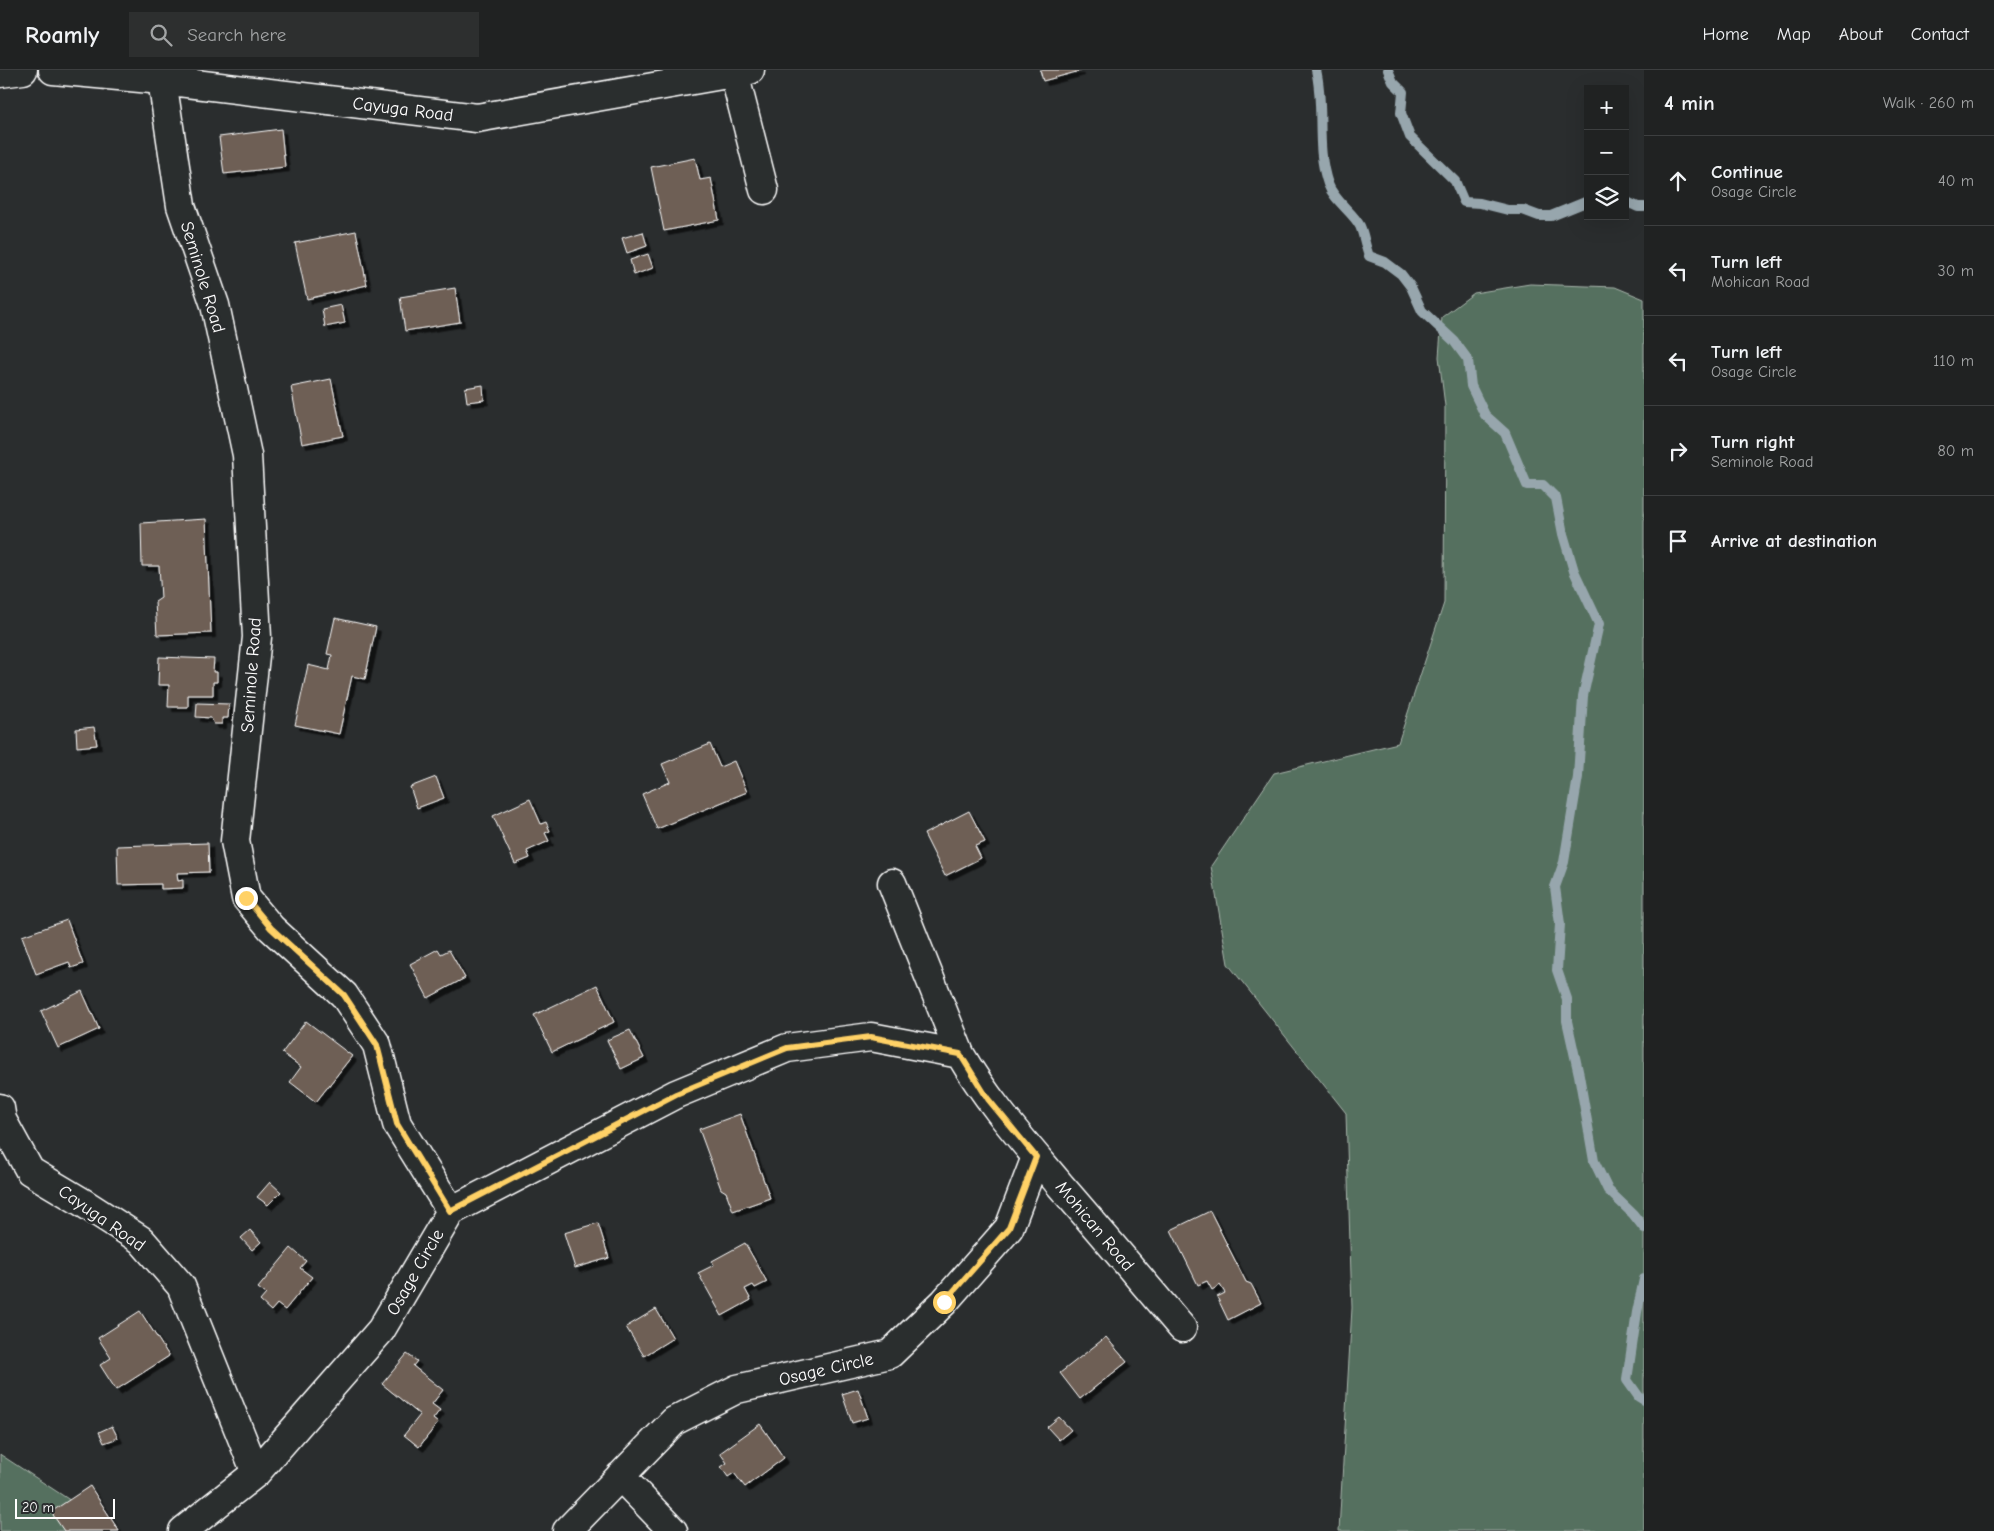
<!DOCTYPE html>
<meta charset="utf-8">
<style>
:root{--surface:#202222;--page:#2d2f2f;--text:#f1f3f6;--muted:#a2a4a5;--line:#3d3f40}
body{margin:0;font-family:"Comic Neue",sans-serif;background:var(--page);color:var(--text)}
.controls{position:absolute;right:15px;top:15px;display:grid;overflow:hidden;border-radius:0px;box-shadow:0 5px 20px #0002}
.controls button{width:45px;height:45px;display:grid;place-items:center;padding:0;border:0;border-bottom:1px solid var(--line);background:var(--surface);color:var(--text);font:25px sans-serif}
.scale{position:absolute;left:15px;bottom:12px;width:100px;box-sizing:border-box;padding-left:5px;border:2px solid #fff;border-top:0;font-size:14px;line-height:18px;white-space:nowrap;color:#fff;-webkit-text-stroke:4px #2a2d2e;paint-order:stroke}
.stop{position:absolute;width:15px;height:15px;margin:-11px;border:4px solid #ffd166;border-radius:50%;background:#fff}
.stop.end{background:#ffd166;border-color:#fff;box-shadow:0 1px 5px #0008}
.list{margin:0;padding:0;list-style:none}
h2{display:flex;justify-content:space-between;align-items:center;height:65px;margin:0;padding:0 20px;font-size:21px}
h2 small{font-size:16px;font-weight:400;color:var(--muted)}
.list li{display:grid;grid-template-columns:32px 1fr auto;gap:15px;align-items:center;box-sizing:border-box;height:90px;padding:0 20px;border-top:1px solid var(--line)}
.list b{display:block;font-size:19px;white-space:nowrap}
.list p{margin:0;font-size:16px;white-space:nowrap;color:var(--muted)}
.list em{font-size:16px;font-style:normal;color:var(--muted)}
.icon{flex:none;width:28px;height:28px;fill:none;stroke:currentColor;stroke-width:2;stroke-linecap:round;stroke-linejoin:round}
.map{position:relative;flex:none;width:1644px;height:1461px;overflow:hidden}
header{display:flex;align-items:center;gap:30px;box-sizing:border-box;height:70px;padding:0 25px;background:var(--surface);border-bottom:1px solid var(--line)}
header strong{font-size:24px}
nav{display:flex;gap:28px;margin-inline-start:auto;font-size:18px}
.search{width:350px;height:45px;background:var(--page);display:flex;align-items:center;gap:12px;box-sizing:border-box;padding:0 18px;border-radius:0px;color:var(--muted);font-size:19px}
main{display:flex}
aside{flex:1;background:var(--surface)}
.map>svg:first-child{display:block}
</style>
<header>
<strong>Roamly</strong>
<div class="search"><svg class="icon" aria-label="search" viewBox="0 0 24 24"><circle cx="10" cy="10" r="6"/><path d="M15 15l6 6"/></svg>Search here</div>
<nav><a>Home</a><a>Map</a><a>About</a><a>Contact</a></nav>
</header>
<main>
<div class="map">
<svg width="1644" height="1461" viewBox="0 0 1644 1461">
<defs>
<filter id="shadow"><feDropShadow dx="4.5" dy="4.5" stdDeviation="0" flood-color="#0009"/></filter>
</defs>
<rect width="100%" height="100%" fill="#2a2d2e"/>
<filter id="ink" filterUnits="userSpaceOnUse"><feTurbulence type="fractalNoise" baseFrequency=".02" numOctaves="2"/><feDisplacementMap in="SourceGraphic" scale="10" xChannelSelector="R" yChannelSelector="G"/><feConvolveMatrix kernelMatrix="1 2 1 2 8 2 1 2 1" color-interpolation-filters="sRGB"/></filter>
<g filter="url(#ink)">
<path fill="#546f5e" stroke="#aab7ae" d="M1530,214L1615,217L1644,229V1461H1339L1352,1238L1346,1043L1228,894L1211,796L1274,703L1398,673L1444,533L1445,336L1439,287L1442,247L1474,223Z
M0,1384L1,1385L117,1461H0Z"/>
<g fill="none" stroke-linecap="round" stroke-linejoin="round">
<path stroke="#97a6ad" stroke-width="10" d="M1316,0C1325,37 1315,77 1328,114C1334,131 1353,142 1360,156C1364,165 1365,176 1369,186L1385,192L1401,204L1411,217L1422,241L1454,271L1468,290L1471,316L1485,345L1505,363L1527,415H1543L1556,428L1563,464L1574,501L1599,554L1583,626L1578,707L1564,792L1555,817L1560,854L1557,900L1567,929V951L1579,1005L1594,1091L1608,1120L1633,1144L1644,1158
M1388,0L1393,12L1403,22L1401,43L1410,67L1455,111L1464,132L1480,133L1508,140H1523L1539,146H1551L1588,131
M1625,131L1638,137H1644
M1644,1209L1637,1242L1627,1310L1639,1327L1644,1330"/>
</g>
<path fill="#6e5e54" stroke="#fff" filter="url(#shadow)" d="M1040,0H1080V1L1043,11Z
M281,59L285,97L224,104L219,67Z
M695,88L700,110L711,108L719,150L664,161L651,97Z
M356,161L367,215L307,229L295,173Z
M643,162L647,176L627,183L622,168Z
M648,184L653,198L634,205L630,190Z
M455,218L460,252L405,261L400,227Z
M341,235L345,253L325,257L322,239Z
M331,309L343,366L302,374L291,317Z
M483,315L484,330L467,332L465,318Z
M206,449L211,563L157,565L155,532L161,528L159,496H142L141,453Z
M335,548L376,557L365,609L352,606L339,664L295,655L308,595L329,600L332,585L327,584Z
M159,587L214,589L213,602H217V612H213V625H188V637H168L169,615H158Z
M197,633L229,634L228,648H222V654H214L211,648L196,647Z
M94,657L97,675L77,677L76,659Z
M710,674L720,697L734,691L747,722L657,759L642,724L670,712L662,694Z
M436,707L444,728L417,738L410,717Z
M530,729L541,754L546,752L550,761L545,763L549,771L527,781L530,788L515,794L493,746Z
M969,741L985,772L975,776L981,788L945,806L924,764Z
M208,773L209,802L177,803L178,811L183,810V818L161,819V814L118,815L117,776Z
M67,850L83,894L71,898L69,892L36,904L22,866Z
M438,879L441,884L449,880L465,908L428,928L410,894Z
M597,915L614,952L552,982L534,945Z
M82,921L99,959L58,978L41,941Z
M306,951L352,986L316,1032L290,1012L301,997L282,983Z
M630,960L644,988L621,999L607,970Z
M740,1044L770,1128L733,1141L726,1122L721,1119L699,1059Z
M270,1112L281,1122L268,1135L257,1127Z
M1210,1141L1246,1212L1251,1214L1261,1233L1228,1250L1217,1227L1225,1223L1220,1215L1212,1220L1207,1211L1198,1215L1171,1160Z
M598,1153L609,1188L575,1198L564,1163Z
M250,1160L261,1172L252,1180L241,1168Z
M745,1173L767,1212L755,1218L753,1215L745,1219L751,1230L722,1246L698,1203L714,1195L712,1191Z
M291,1178L306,1191L300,1198L312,1207L285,1240L277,1234L271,1241L260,1231L266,1224L258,1218Z
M656,1239L673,1268L644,1286L626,1257Z
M140,1241L169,1286L116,1320L100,1295L111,1288L98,1268Z
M1106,1267L1127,1292L1080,1329L1060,1303Z
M407,1284L417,1291L413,1296L443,1320L432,1334L440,1340L433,1349L438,1353L419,1377L404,1365L420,1345L382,1314Z
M858,1319L868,1348L852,1353L842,1324Z
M1059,1347L1071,1360L1059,1370L1047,1357Z
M760,1354L784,1388L745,1417L734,1403L728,1407L721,1397L727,1393L720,1383Z
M112,1356L118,1368L104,1373L99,1362Z
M90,1416L119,1461H64L51,1442Z"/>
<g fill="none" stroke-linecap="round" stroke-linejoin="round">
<defs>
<path id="minor" d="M53,0L162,10L477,48L750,0
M0,3L23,0
M734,3L764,120
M162,10L181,136L215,235L247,385L257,567L235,771L246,828L271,858L344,925L377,975L397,1054L451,1141
M892,813L960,984C988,1032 1025,1073 1060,1115C1101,1162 1141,1210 1182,1258
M0,1038L2,1050L30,1101L82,1132L141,1170L181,1216L256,1403
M620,1406L673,1461
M183,1461L256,1403L381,1260L451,1141L676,1024L787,978L871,967L960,984
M567,1461L674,1351L737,1319L890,1284L944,1232L1009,1158L1036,1087"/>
</defs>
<use href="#minor" stroke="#fff" stroke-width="31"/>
<use href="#minor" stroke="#2a2d2e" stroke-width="28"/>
</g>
</g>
<g fill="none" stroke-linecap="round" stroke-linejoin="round" filter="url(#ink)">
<path stroke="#ffd166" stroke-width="6" d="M246,828L271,858L344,925L377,975L397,1054L450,1141L676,1024L787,978L871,967L960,984L988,1029L1036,1087L1009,1158L944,1232"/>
</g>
<g text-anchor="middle" stroke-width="5" stroke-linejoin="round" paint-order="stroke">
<g font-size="18" fill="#fff" stroke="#2a2d2e">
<text transform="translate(403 39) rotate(7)" y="6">Cayuga Road</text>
<text transform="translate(203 207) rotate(73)" y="6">Seminole Road</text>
<text transform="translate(251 605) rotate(-86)" y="6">Seminole Road</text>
<text transform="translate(102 1148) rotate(35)" y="6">Cayuga Road</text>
<text transform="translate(1095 1156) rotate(50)" y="6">Mohican Road</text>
<text transform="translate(415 1202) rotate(-60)" y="6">Osage Circle</text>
<text transform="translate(826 1299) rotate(-13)" y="6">Osage Circle</text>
</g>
</g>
</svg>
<div class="controls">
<button>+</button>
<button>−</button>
<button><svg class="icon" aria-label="layers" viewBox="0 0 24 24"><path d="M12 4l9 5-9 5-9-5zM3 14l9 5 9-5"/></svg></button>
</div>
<div class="scale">20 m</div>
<div class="stop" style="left:944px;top:1232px"></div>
<div class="stop end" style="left:246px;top:828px"></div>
</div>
<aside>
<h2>4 min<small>Walk · 260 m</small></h2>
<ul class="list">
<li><svg class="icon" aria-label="ahead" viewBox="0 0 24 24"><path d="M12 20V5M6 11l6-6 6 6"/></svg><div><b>Continue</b><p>Osage Circle</p></div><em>40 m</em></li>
<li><svg class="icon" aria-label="left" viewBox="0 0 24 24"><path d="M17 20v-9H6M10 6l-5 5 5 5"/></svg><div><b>Turn left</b><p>Mohican Road</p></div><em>30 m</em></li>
<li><svg class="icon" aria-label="left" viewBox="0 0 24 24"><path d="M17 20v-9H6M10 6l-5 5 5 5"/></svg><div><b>Turn left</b><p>Osage Circle</p></div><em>110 m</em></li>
<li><svg class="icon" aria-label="right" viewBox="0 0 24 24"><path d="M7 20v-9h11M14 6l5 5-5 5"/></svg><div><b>Turn right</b><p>Seminole Road</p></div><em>80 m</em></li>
<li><svg class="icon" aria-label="arrive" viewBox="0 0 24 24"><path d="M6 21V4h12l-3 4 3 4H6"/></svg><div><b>Arrive at destination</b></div></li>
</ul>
</aside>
</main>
